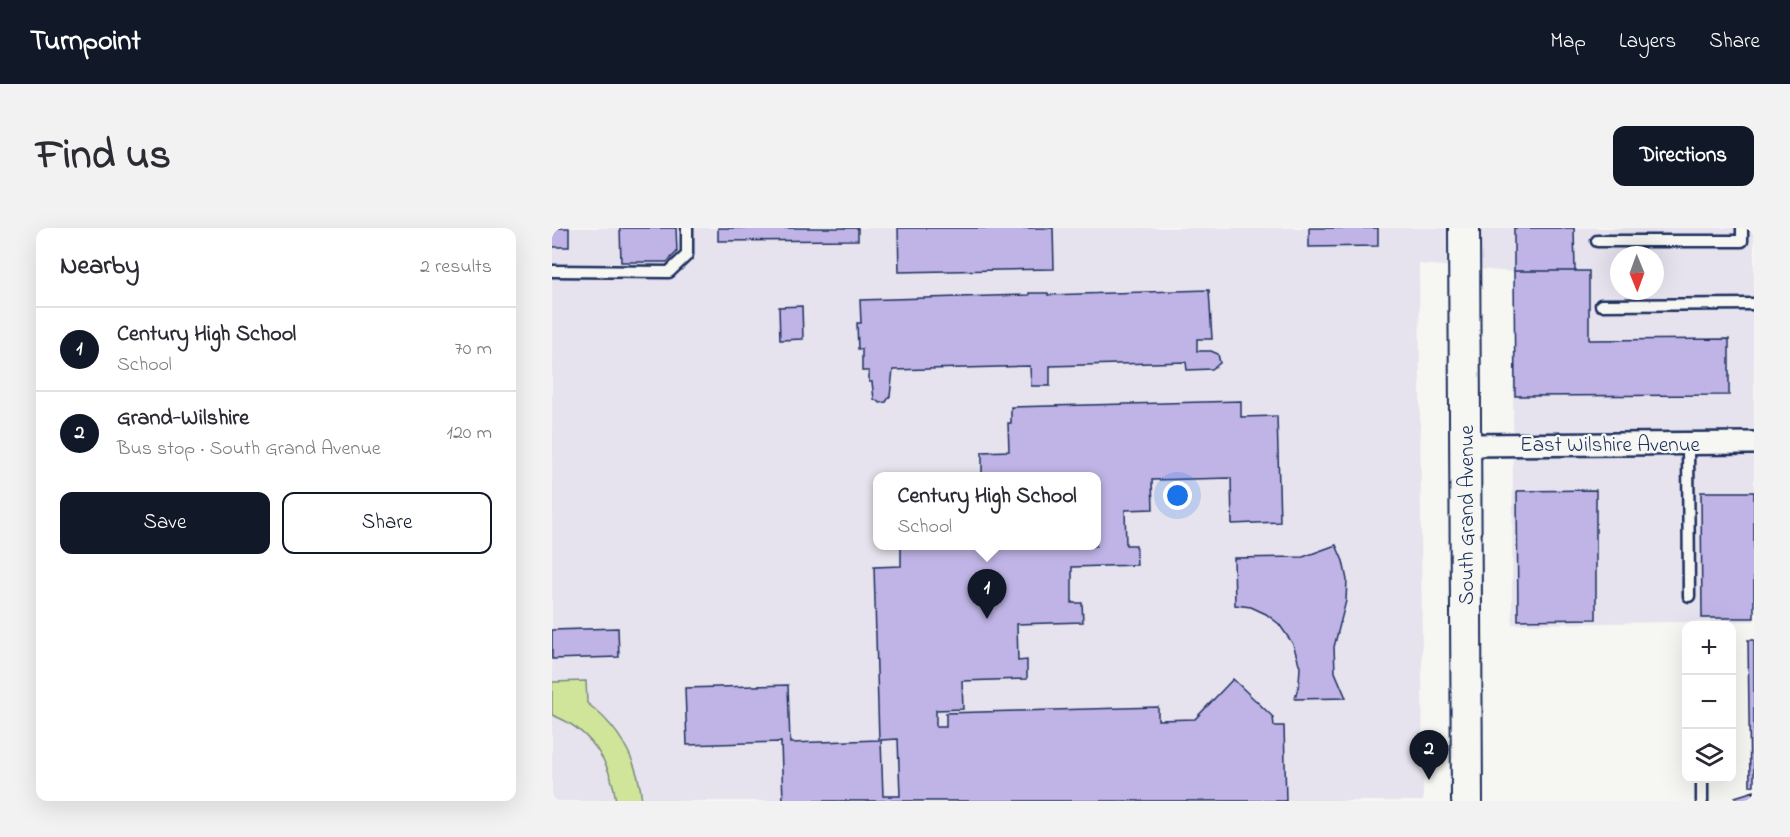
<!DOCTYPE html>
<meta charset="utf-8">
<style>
:root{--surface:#fff;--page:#f2f2f3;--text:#2b2b33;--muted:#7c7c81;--line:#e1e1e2;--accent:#111827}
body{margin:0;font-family:"Indie Flower",sans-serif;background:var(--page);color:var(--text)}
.controls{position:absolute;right:18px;bottom:18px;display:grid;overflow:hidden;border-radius:12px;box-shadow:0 6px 24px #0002}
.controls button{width:54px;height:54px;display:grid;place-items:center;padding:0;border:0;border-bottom:2px solid var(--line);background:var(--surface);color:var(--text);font:30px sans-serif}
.compass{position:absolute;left:1058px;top:18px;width:54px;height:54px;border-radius:50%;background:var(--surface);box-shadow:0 6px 24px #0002;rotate:179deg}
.you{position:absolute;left:626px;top:268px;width:21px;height:21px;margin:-15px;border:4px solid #fff;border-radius:50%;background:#1a73e8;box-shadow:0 0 0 9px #1a73e833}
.badge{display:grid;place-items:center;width:39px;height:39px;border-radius:50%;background:var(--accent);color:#fff;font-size:20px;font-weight:700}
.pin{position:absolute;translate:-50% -50px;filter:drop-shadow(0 2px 3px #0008)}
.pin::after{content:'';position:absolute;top:32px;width:21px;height:18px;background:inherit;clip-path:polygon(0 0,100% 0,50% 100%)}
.popup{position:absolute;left:321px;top:244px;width:228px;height:78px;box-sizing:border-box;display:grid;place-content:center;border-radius:12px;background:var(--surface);filter:drop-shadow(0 2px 4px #0005);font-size:20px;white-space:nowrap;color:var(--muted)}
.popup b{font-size:22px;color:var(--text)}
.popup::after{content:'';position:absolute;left:50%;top:100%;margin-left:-12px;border:12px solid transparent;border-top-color:var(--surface)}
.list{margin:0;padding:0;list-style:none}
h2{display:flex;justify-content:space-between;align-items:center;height:78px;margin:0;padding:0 24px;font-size:26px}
h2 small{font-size:20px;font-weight:400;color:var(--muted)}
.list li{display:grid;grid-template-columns:39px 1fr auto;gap:18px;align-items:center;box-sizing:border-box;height:84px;padding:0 24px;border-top:2px solid var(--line)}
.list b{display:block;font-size:22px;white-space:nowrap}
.list p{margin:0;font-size:20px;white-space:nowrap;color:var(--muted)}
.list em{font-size:20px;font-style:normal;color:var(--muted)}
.actions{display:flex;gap:12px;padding:18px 24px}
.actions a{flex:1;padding:14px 0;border:2px solid var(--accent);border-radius:12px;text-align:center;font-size:21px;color:var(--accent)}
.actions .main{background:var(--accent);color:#fff}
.icon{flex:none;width:33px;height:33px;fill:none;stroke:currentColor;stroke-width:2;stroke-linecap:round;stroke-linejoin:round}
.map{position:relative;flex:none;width:1202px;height:573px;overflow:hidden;border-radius:12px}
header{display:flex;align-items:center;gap:36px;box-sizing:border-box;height:84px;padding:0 30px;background:var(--accent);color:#fff}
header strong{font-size:28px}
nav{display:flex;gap:33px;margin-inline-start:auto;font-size:21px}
.intro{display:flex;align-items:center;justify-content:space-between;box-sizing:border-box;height:144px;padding:0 36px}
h1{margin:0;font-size:42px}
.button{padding:15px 27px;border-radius:12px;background:var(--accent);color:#fff;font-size:21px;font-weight:700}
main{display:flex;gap:36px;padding:0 36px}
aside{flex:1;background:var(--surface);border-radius:12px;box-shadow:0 6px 24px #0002}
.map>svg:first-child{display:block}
</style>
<header>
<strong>Turnpoint</strong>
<nav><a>Map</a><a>Layers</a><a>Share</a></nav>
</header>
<div class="intro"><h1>Find us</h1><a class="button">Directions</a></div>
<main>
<aside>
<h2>Nearby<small>2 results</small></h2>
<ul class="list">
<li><span class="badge">1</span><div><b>Century High School</b><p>School</p></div><em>70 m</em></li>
<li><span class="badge">2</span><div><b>Grand-Wilshire</b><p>Bus stop · South Grand Avenue</p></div><em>120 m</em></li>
</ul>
<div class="actions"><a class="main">Save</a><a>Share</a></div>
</aside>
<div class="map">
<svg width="1202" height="573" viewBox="0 0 1202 573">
<rect width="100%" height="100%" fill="#f6f6f2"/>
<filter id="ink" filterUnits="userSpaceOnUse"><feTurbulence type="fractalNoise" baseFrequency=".0167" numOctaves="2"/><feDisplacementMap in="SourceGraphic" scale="12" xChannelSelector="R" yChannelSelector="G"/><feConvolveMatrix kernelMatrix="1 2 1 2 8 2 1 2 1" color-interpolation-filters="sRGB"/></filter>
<g filter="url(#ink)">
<path fill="#e6e2ee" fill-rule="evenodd" d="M0,0H1202V393L960,396L962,44L867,36L871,573H0ZM1067,27H1103V63H1067ZM326,249H544V318H326Z"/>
<path fill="#d0e59a" stroke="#768a7c" stroke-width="1.5" d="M34,453L35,475C68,500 86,532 90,573H64C59,534 38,501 0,487V454Z"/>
<path fill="#bfb4e5" stroke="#1b2f5e" stroke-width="1.5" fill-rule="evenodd" d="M0,0H17V19H0Z
M68,0H124L125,24L115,34H69Z
M166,0H306V12L166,13Z
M346,0H501L502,41L347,44Z
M757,0H826V18L757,19Z
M962,0H1022L1023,43H962Z
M962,43H1037V112L1177,111V167L963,168Z
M657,62L660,111H645V123H659L666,126L668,135L660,141L635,142L634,134L498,138V158H479L478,138L341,142L338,168L334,174L328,175L322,171L320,154H317V143H310V121H306L305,95H309L308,72L477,67V65H496V67Z
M250,78L251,111L228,112L227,79Z
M689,173V189L725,188L728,294L680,296L679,250L600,252L601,281L573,282L574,317H584L585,337L520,339V375H530L531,394L465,396L466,433L475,432V451L410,453L411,481L384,482V499H394V485L606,479V492L643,491L681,451L721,489L722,498H732L734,573H231L229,514L135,517L133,460L236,457L238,515L327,512L322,339L349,338V318H544V249H430V224L457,223L456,195H459V179ZM346,511L348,568H331L329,512Z
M1044,262V391L966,392L965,263Z
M1149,264H1202V390H1150Z
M784,317L791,333L795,352L794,373L782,419L783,444L794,470L743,471L747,455L748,439L741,416L727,396L714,386L699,379L683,377L682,330L751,329Z
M66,400L67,429L0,431V402Z
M1196,412H1202V557L1198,558Z
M1202,563V573H1185L1183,569Z"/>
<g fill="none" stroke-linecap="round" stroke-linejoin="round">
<defs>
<path id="service" d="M1045,13H1190V0
M0,43L117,44L135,27V0
M1049,77L1202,76
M1136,216L1137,368
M1150,573V550"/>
<path id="minor" d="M914,217L1202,215"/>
<path id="secondary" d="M912,0L915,573"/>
</defs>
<use href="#service" stroke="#1b2f5e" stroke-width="15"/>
<use href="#minor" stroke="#1b2f5e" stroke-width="26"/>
<use href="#secondary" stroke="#1b2f5e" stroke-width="34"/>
<use href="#service" stroke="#f6f6f2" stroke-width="10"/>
<use href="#minor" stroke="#f6f6f2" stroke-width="21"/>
<use href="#secondary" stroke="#f6f6f2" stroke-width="30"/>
</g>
</g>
<g text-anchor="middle" stroke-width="4.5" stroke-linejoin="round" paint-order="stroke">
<g font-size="21" fill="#1b2f5e" stroke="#f6f6f2">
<text x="1058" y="223">East Wilshire Avenue</text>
<text transform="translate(914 287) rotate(-90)" y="7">South Grand Avenue</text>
</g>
</g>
</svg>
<div class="controls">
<button>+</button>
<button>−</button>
<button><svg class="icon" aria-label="layers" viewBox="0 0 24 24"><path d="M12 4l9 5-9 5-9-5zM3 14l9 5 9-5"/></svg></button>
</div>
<svg class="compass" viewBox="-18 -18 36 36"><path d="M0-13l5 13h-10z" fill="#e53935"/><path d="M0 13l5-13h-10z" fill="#7c7c81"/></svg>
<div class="you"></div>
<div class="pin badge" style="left:435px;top:391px">1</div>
<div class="popup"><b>Century High School</b>School</div>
<div class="pin badge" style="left:877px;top:552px">2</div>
</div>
</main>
